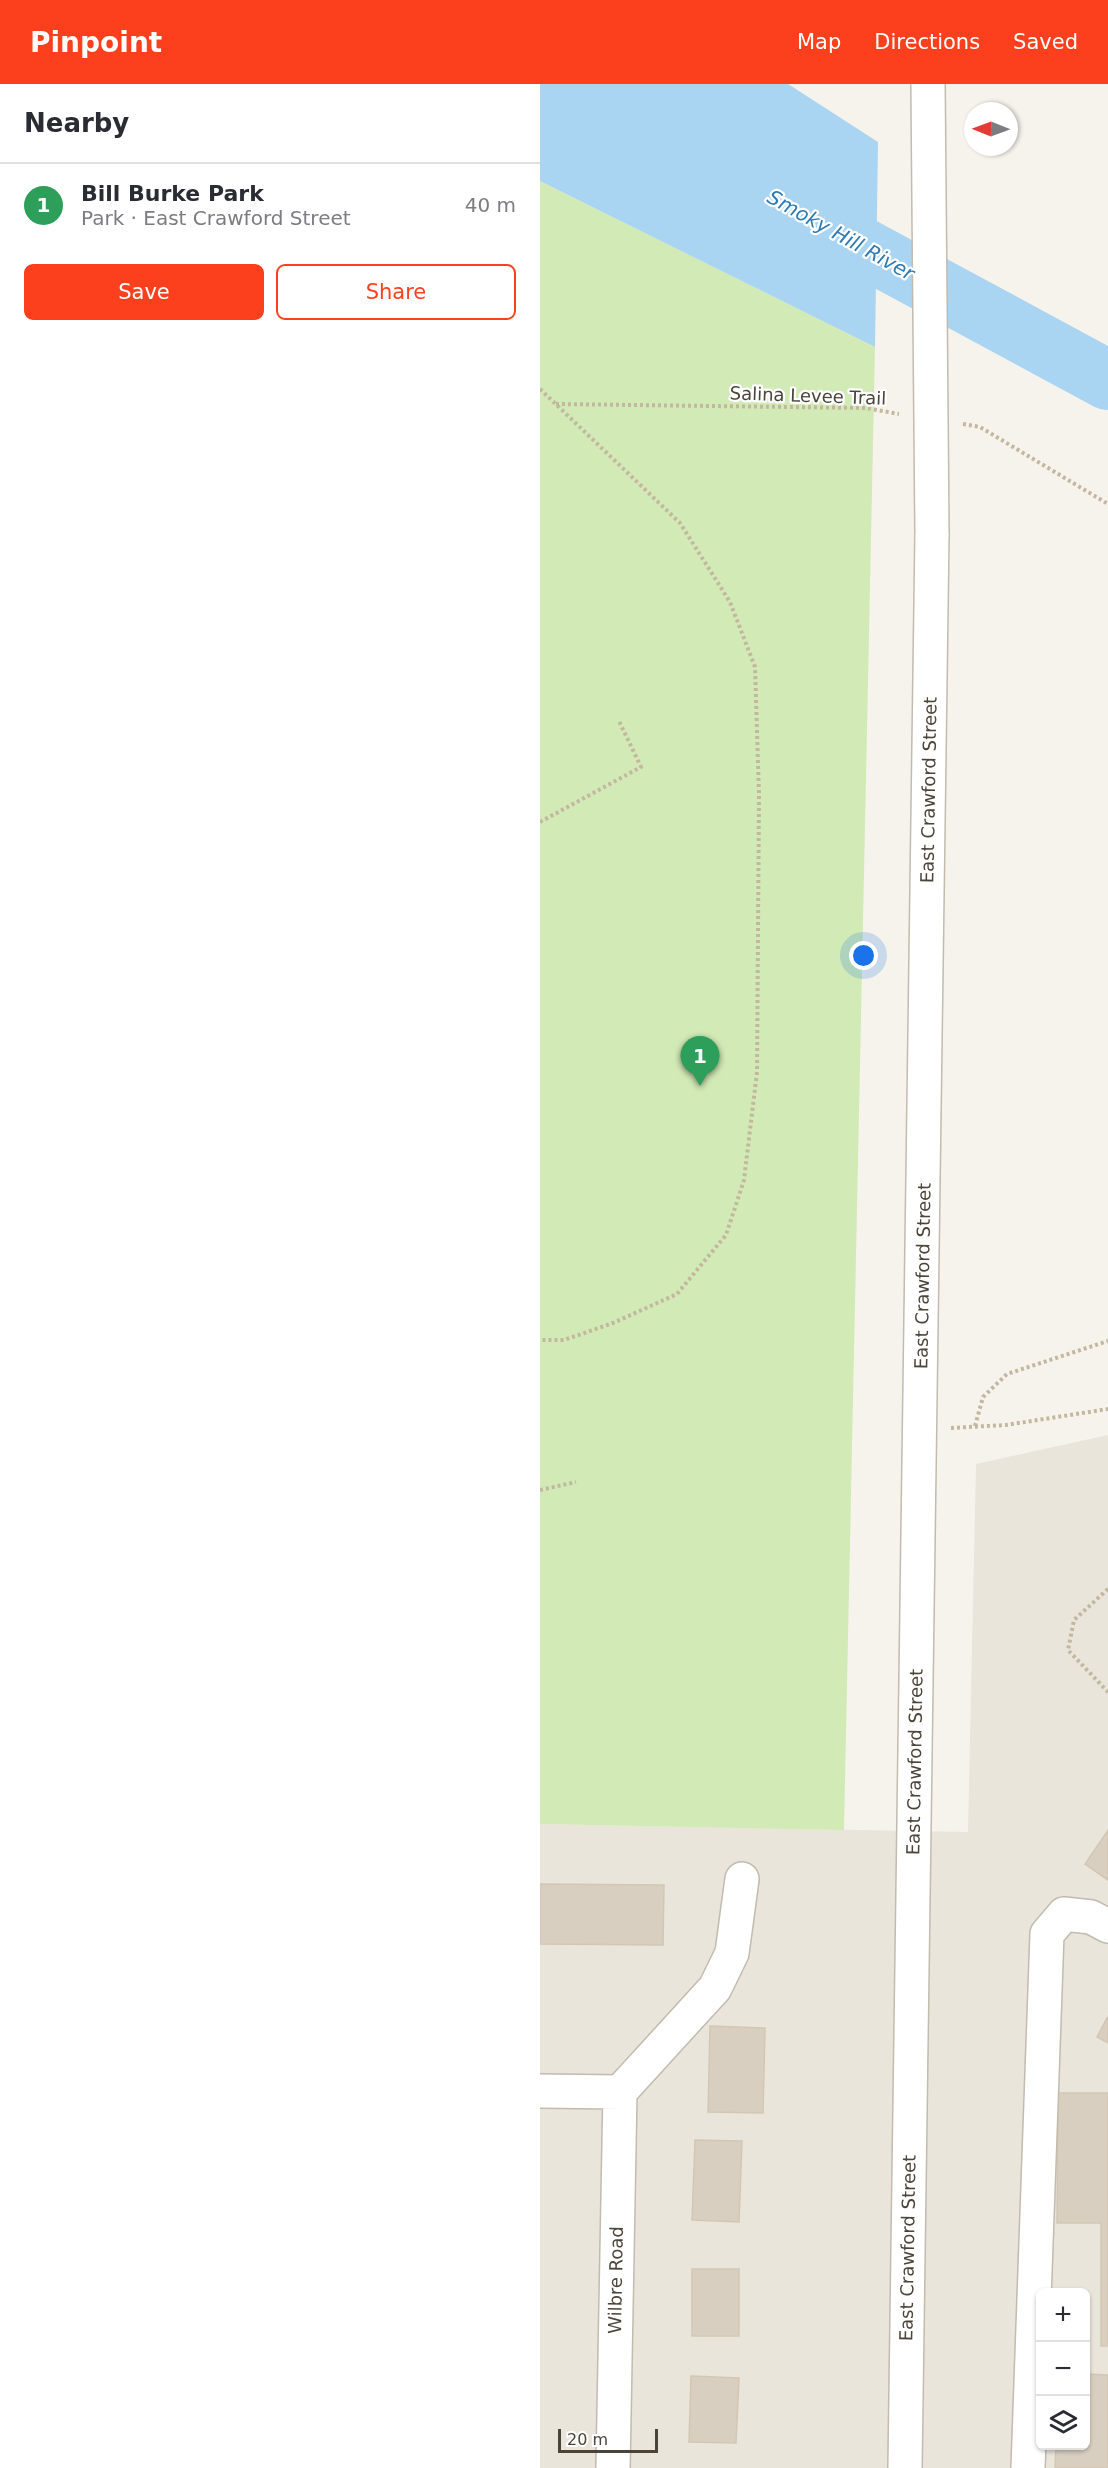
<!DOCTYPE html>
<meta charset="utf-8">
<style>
:root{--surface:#fff;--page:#f2f2f3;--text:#2b2b33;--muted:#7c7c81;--line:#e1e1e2;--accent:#fc3f1d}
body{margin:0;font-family:"DejaVu Sans",sans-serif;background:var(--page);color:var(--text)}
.controls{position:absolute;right:18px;bottom:18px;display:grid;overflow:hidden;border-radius:9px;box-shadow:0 2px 4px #0004}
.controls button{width:54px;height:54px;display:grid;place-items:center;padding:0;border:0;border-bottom:2px solid var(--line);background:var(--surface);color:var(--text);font:30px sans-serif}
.compass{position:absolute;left:424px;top:18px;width:54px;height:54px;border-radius:50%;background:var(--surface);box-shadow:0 2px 4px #0004;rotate:271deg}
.scale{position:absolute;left:18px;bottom:15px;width:100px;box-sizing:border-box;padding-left:6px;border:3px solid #4b4439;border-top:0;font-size:16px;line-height:21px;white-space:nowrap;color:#4b4439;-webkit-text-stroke:4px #fff;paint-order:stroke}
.you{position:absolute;left:324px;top:872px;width:21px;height:21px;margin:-15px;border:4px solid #fff;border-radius:50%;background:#1a73e8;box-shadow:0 0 0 9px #1a73e833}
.badge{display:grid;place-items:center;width:39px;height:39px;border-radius:50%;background:var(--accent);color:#fff;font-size:20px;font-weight:700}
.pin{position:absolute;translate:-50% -50px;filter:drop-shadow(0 2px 3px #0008)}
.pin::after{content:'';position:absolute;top:32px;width:21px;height:18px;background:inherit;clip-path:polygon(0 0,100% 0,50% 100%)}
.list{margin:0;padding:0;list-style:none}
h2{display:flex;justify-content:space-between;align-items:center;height:78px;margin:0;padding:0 24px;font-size:26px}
h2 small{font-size:20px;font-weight:400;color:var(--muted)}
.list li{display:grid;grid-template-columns:39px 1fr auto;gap:18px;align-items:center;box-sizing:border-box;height:84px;padding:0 24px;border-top:2px solid var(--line)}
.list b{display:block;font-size:22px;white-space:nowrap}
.list p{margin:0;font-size:20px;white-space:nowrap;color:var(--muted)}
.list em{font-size:20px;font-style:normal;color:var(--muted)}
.actions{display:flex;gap:12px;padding:18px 24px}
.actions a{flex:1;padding:14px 0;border:2px solid var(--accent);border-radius:9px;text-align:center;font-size:21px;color:var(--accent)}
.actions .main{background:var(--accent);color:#fff}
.icon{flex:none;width:33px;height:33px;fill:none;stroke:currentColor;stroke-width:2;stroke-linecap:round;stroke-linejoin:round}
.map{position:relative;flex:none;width:568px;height:2384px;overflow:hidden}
header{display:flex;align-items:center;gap:36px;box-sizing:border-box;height:84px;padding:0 30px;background:var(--accent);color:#fff}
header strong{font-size:28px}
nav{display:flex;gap:33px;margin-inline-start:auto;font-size:21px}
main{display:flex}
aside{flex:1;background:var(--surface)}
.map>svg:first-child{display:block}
</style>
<header>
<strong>Pinpoint</strong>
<nav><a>Map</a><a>Directions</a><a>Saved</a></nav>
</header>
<main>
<aside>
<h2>Nearby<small></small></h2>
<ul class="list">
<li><span class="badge" style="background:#2e9e5b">1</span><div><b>Bill Burke Park</b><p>Park · East Crawford Street</p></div><em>40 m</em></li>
</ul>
<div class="actions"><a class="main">Save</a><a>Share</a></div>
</aside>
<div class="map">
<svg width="568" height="2384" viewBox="0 0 568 2384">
<rect width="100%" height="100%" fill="#f6f3ec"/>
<path fill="#eae5da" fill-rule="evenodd" d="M568,1351V2384H0V1740L428,1748L436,1380ZM500,2208H546V2362H500Z"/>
<path fill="#d2eab5" d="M0,97L335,263L304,1746L0,1740Z"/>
<path fill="#a9d4f2" d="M0,0H248L338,58L335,263L0,97Z"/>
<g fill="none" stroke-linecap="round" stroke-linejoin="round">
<path stroke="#a9d4f2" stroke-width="60" d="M264,132L568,296"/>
</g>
<path fill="#d8cfc1" stroke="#d3c7b4" stroke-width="1.5" d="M568,1746V1796L545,1780Z
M0,1800L124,1801L123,1861L0,1860Z
M568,1932V1959L557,1953Z
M170,1942L225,1944L223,2029L168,2028Z
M518,2009H568V2262H561V2139H517Z
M155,2056L202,2057L199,2138L152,2136Z
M152,2185H199V2252H152Z
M546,2290L568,2291V2384H515L516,2362H546Z
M151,2292L199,2294L196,2359L149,2358Z"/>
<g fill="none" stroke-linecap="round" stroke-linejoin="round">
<defs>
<path id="minor" d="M0,2007L80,2008
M80,2008L175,1904L192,1869L202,1795
M73,2384L80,2008
M365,2384L392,450
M488,2384L507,1850L524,1830L551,1833L568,1842"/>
</defs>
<use href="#minor" stroke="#c2bbae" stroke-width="36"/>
<path stroke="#c4b79f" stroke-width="4" stroke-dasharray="3 3" stroke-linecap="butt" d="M0,305L140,439L190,518L215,583L219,711L217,988L204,1096L186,1151L137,1210L73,1239L24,1256H0
M16,320L326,324L359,330
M423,340L440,343L568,420
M0,738L101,683L79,637
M435,1342L443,1313L467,1290L568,1257
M411,1344L466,1341L568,1325
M0,1406L36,1398
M568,1505L534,1536L528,1566L568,1608"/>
<use href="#minor" stroke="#fff" stroke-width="33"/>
<defs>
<path id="minor-bridge" d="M388,0L392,450"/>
</defs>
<use href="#minor-bridge" stroke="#c2bbae" stroke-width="36" stroke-linecap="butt"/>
<use href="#minor-bridge" stroke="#fff" stroke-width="33"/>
</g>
<g text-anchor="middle" stroke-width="4.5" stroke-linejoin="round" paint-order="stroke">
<g font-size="18" fill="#4b4439" stroke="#fff">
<text transform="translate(268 312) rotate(2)" y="6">Salina Levee Trail</text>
<text transform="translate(389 706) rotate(-89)" y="6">East Crawford Street</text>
<text transform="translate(383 1192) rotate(-89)" y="6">East Crawford Street</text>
<text transform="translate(375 1678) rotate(-89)" y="6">East Crawford Street</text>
<text transform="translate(368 2164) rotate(-89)" y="6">East Crawford Street</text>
<text transform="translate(76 2196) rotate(-89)" y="6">Wilbre Road</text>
</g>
<g font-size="20" font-style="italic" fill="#2e7ab2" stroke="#fff">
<text transform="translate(301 151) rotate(29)" y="7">Smoky Hill River</text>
</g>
</g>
</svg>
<div class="controls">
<button>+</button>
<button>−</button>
<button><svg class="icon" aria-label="layers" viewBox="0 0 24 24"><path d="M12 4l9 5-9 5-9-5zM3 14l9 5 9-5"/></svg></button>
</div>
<svg class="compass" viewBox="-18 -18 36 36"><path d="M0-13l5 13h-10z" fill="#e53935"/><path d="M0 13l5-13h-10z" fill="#7c7c81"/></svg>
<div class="scale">20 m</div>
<div class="you"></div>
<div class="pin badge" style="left:160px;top:1002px;background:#2e9e5b">1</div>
</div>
</main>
